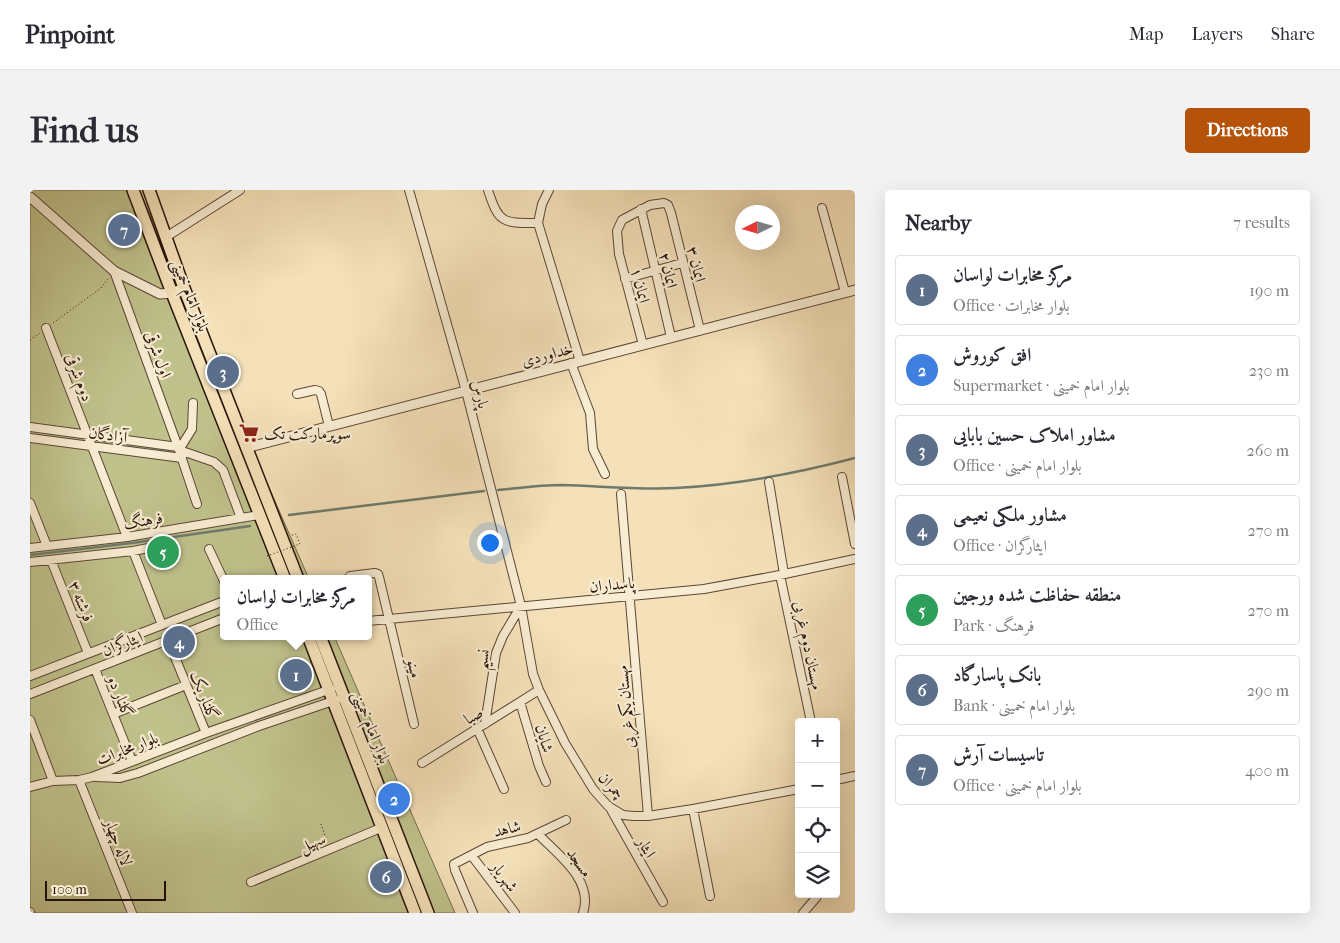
<!DOCTYPE html>
<meta charset="utf-8">
<style>
:root{--surface:#fff;--page:#f2f2f3;--text:#2b2b33;--muted:#7c7c81;--line:#e1e1e2;--accent:#b45309}
body{margin:0;font-family:"IM FELL French Canon",Amiri,serif;background:var(--page);color:var(--text)}
.controls{position:absolute;right:15px;bottom:15px;display:grid;overflow:hidden;border-radius:5px;box-shadow:0 5px 20px #0002}
.controls button{width:45px;height:45px;display:grid;place-items:center;padding:0;border:0;border-bottom:1px solid var(--line);background:var(--surface);color:var(--text);font:25px sans-serif}
.compass{position:absolute;left:705px;top:15px;width:45px;height:45px;border-radius:50%;background:var(--surface);box-shadow:0 5px 20px #0002;rotate:265deg}
.scale{position:absolute;left:15px;bottom:12px;width:121px;box-sizing:border-box;padding-left:5px;border:2px solid #28130a;border-top:0;font-size:14px;line-height:18px;white-space:nowrap;color:#28130a;-webkit-text-stroke:4px #f8ecd2;paint-order:stroke}
.you{position:absolute;left:459px;top:352px;width:18px;height:18px;margin:-12px;border:4px solid #fff;border-radius:50%;background:#1a73e8;box-shadow:0 0 0 8px #1a73e833}
.badge{display:grid;place-items:center;width:32px;height:32px;border-radius:50%;background:var(--accent);color:#fff;font-size:16px;font-weight:700}
.pin{position:absolute;translate:-50% -50%;border:2px solid #fff;box-shadow:0 1px 5px #0006}
.popup{position:absolute;left:190px;top:385px;width:152px;height:65px;box-sizing:border-box;display:grid;place-content:center;border-radius:5px;background:var(--surface);filter:drop-shadow(0 1px 4px #0005);font-size:16px;white-space:nowrap;color:var(--muted)}
.popup b{font-size:19px;color:var(--text)}
.popup::after{content:'';position:absolute;left:50%;top:100%;margin-left:-10px;border:10px solid transparent;border-top-color:var(--surface)}
.list{margin:0;padding:0;list-style:none}
h2{display:flex;justify-content:space-between;align-items:center;height:65px;margin:0;padding:0 20px;font-size:21px}
h2 small{font-size:16px;font-weight:400;color:var(--muted)}
.list li{display:grid;grid-template-columns:32px 1fr auto;gap:15px;align-items:center;box-sizing:border-box;height:70px;margin:0 10px 10px;padding:0 10px;border:1px solid var(--line);border-radius:5px}
.list b{display:block;font-size:19px;white-space:nowrap}
.list p{margin:0;font-size:16px;white-space:nowrap;color:var(--muted)}
.list em{font-size:16px;font-style:normal;color:var(--muted)}
.icon{flex:none;width:28px;height:28px;fill:none;stroke:currentColor;stroke-width:2;stroke-linecap:round;stroke-linejoin:round}
.map{position:relative;flex:none;width:825px;height:723px;overflow:hidden;border-radius:5px}
header{display:flex;align-items:center;gap:30px;box-sizing:border-box;height:70px;padding:0 25px;background:var(--surface);border-bottom:1px solid var(--line)}
header strong{font-size:24px}
nav{display:flex;gap:28px;margin-inline-start:auto;font-size:18px}
.intro{display:flex;align-items:center;justify-content:space-between;box-sizing:border-box;height:120px;padding:0 30px}
h1{margin:0;font-size:35px}
.button{padding:12px 22px;border-radius:5px;background:var(--accent);color:#fff;font-size:18px;font-weight:700}
main{display:flex;gap:30px;padding:0 30px}
aside{flex:1;background:var(--surface);border-radius:5px;box-shadow:0 5px 20px #0002}
.map>svg:first-child{display:block}
</style>
<header>
<strong>Pinpoint</strong>
<nav><a>Map</a><a>Layers</a><a>Share</a></nav>
</header>
<div class="intro"><h1>Find us</h1><a class="button">Directions</a></div>
<main>
<div class="map">
<svg width="825" height="723" viewBox="0 0 825 723">
<rect width="100%" height="100%" fill="#f5e1b9"/>
<filter id="stains"><feTurbulence type="fractalNoise" baseFrequency=".004" numOctaves="4"/><feColorMatrix values="0 0 0 0 .2 0 0 0 0 .09 0 0 0 0 .02 0 0 0 .5 -.17"/></filter>
<radialGradient id="worn" r=".72"><stop offset=".6" stop-color="#630" stop-opacity="0"/><stop offset="1" stop-color="#630" stop-opacity=".3"/></radialGradient>
<path fill="#c0c28c" stroke="#746a4b" d="M0,0H109L279,389H194V446H304L425,723H0Z"/>
<g fill="none" stroke-linecap="round" stroke-linejoin="round">
<path stroke="#6e7a6d" stroke-width="2.5" d="M468,300C489,298 511,295 532,295C570,296 608,300 646,298C705,295 768,283 825,268
M259,325L454,301
M0,365L102,353L220,336"/>
<defs>
<path id="minor" d="M379,0L436,201L491,416L503,484L509,500L535,553L563,599L578,616L593,625L604,626H618L663,619L769,599
M458,0C469,34 473,33 508,33
M519,0L512,14L508,33L550,171
M792,18L815,102
M611,19L641,147
M136,47L210,0
M84,81L148,257L167,314
M595,89L652,73
M16,138L97,347
M613,155L589,64L587,41L592,30L620,15L634,13L638,15L641,23L670,140
M541,173L560,223L563,259L575,284
M267,204L285,200L289,201L291,204L299,236
M163,213L162,239L149,260L184,272L193,280L211,328
M0,237L148,257
M0,248L152,268
M812,287L825,354
M739,292L754,384
M591,304L618,626
M0,313L17,356
M0,358L97,347L229,325
M179,359L194,391
M103,361L132,435
M21,370L58,463
M0,372L103,361L129,356
M750,385L781,532
M320,386L345,383L348,384L349,387L384,534
M338,431L674,399L750,385L825,369
M138,450L176,543
M65,479L102,571
M0,486L194,411
M0,504L194,428
M490,512L509,576L516,592
M83,524L156,495
M0,530L23,591
M455,534L466,463L473,446L491,416
M447,538L474,599
M392,573L509,500
M66,587L90,588L108,583L229,536L306,510
M49,590L102,723
M806,590L825,586
M0,597L23,591L49,590L62,587L176,543L301,499
M579,616L633,712
M663,619L680,706
M508,644C528,665 564,690 553,723
M442,666L485,723
M221,692L353,637
M0,722V723
M443,723L425,680L424,674L457,657L498,648L536,630
M773,723L786,708L787,704"/>
<path id="tertiary" d="M0,7L84,81L130,104L142,103L154,98
M216,258L825,100"/>
<path id="primary" d="M103,0L142,103L255,389
M119,0L154,98L268,389
M278,446L385,723
M290,446L398,723"/>
</defs>
<use href="#minor" stroke="#5b4636" stroke-width="10"/>
<use href="#tertiary" stroke="#5b4636" stroke-width="11"/>
<use href="#primary" stroke="#28130a" stroke-width="14"/>
<path stroke="#28130a" stroke-width="1" stroke-dasharray="1 2.5" stroke-linecap="butt" d="M23,133L71,98L78,89
M0,150L10,143
M262,345L266,344L270,354
M291,634L297,651"/>
<use href="#minor" stroke="#f8ecd2" stroke-width="8"/>
<use href="#tertiary" stroke="#f8ecd2" stroke-width="9"/>
<use href="#primary" stroke="#f5e1b9" stroke-width="11"/>
<path stroke="#28130a" stroke-width="1" stroke-dasharray="1 2.5" stroke-linecap="butt" d="M237,366L270,354"/>
</g>
<defs>
<symbol id="supermarket-bare" viewBox="-9 -9 18 18"><path d="M-6-5.5h2.5l.6 2H6L4.5 2H-2.5L-4.4-4H-6ZM-1.5 3.2a1.3 1.3 0 1 0 .1 0ZM3 3.2a1.3 1.3 0 1 0 .1 0Z" fill="#8f2418" stroke="#f8ecd2" stroke-width="2.5" paint-order="stroke"/></symbol>
</defs>
<g fill-rule="evenodd">
<use href="#supermarket-bare" x="205" y="229" width="28" height="28"/>
</g>
<g text-anchor="middle" stroke-width="4.5" stroke-linejoin="round" paint-order="stroke">
<g font-size="16" fill="#28130a" stroke="#f8ecd2">
<text transform="translate(667 74) rotate(76)" y="6">ایمان ۳</text>
<text transform="translate(639 80) rotate(77)" y="6">ایمان ۲</text>
<text transform="translate(611 95) rotate(76)" y="6">ایمان ۱</text>
<text transform="translate(161 105) rotate(68)" y="6">بلوار امام خمینی</text>
<text transform="translate(129 164) rotate(70)" y="6">اول شرقی</text>
<text transform="translate(517 164) rotate(-15)" y="6">خداوردی</text>
<text transform="translate(50 187) rotate(69)" y="6">دوم شرقی</text>
<text transform="translate(451 204) rotate(75)" y="6">پارس</text>
<text transform="translate(78 244) rotate(8)" y="6">آزادگان</text>
<text transform="translate(113 330) rotate(-9)" y="6">فرهنگ</text>
<text transform="translate(582 394) rotate(-5)" y="6">پاسداران</text>
<text transform="translate(52 411) rotate(68)" y="6">فرشته ۳</text>
<text transform="translate(92 453) rotate(-21)" y="6">ایثارگران</text>
<text transform="translate(779 455) rotate(78)" y="6">مهستان دوم غربی</text>
<text transform="translate(452 469) rotate(-78)" y="6">نسیم</text>
<text transform="translate(385 478) rotate(77)" y="6">مینو</text>
<text transform="translate(175 505) rotate(68)" y="6">گلنار یک</text>
<text transform="translate(91 506) rotate(68)" y="6">گلنار دو</text>
<text transform="translate(595 517) rotate(-95)" y="6">مهستان یکم غربی</text>
<text transform="translate(443 525) rotate(-32)" y="6">صبا</text>
<text transform="translate(342 537) rotate(68)" y="6">بلوار امام خمینی</text>
<text transform="translate(515 548) rotate(74)" y="6">شایان</text>
<text transform="translate(97 558) rotate(-21)" y="6">بلوار مخابرات</text>
<text transform="translate(582 595) rotate(48)" y="6">چمران</text>
<text transform="translate(477 638) rotate(-14)" y="6">شاهد</text>
<text transform="translate(89 652) rotate(68)" y="6">لاله چهار</text>
<text transform="translate(282 652) rotate(-23)" y="6">سهیل</text>
<text transform="translate(617 657) rotate(60)" y="6">ایثار</text>
<text transform="translate(550 672) rotate(54)" y="6">مسجد</text>
<text transform="translate(475 686) rotate(53)" y="6">شهریار</text>
</g>
<g font-size="16" fill="#28130a" stroke="#f8ecd2" text-anchor="start">
<text x="234" y="249">سوپرمارکت تک</text>
</g>
</g>
<rect width="100%" height="100%" filter="url(#stains)"/>
<rect width="100%" height="100%" fill="url(#worn)"/>
</svg>
<div class="controls">
<button>+</button>
<button>−</button>
<button><svg class="icon" aria-label="locate" viewBox="0 0 24 24"><circle cx="12" cy="12" r="6"/><path d="M12 2v4M12 18v4M2 12h4M18 12h4"/></svg></button>
<button><svg class="icon" aria-label="layers" viewBox="0 0 24 24"><path d="M12 4l9 5-9 5-9-5zM3 14l9 5 9-5"/></svg></button>
</div>
<svg class="compass" viewBox="-18 -18 36 36"><path d="M0-13l5 13h-10z" fill="#e53935"/><path d="M0 13l5-13h-10z" fill="#7c7c81"/></svg>
<div class="scale">100 m</div>
<div class="you"></div>
<div class="pin badge" style="left:266px;top:485px;background:#5c6f8a">1</div>
<div class="popup"><b>مرکز مخابرات لواسان</b>Office</div>
<div class="pin badge" style="left:364px;top:609px;background:#3f7fe0">2</div>
<div class="pin badge" style="left:193px;top:182px;background:#5c6f8a">3</div>
<div class="pin badge" style="left:149px;top:452px;background:#5c6f8a">4</div>
<div class="pin badge" style="left:133px;top:362px;background:#2e9e5b">5</div>
<div class="pin badge" style="left:356px;top:687px;background:#5c6f8a">6</div>
<div class="pin badge" style="left:94px;top:40px;background:#5c6f8a">7</div>
</div>
<aside>
<h2>Nearby<small>7 results</small></h2>
<ul class="list">
<li><span class="badge" style="background:#5c6f8a">1</span><div><b>مرکز مخابرات لواسان</b><p>Office · بلوار مخابرات</p></div><em>190 m</em></li>
<li><span class="badge" style="background:#3f7fe0">2</span><div><b>افق کوروش</b><p>Supermarket · بلوار امام خمینی</p></div><em>230 m</em></li>
<li><span class="badge" style="background:#5c6f8a">3</span><div><b>مشاور املاک حسین بابایی</b><p>Office · بلوار امام خمینی</p></div><em>260 m</em></li>
<li><span class="badge" style="background:#5c6f8a">4</span><div><b>مشاور ملکی نعیمی</b><p>Office · ایثارگران</p></div><em>270 m</em></li>
<li><span class="badge" style="background:#2e9e5b">5</span><div><b>منطقه حفاظت شده ورجین</b><p>Park · فرهنگ</p></div><em>270 m</em></li>
<li><span class="badge" style="background:#5c6f8a">6</span><div><b>بانک پاسارگاد</b><p>Bank · بلوار امام خمینی</p></div><em>290 m</em></li>
<li><span class="badge" style="background:#5c6f8a">7</span><div><b>تاسیسات آرش</b><p>Office · بلوار امام خمینی</p></div><em>400 m</em></li>
</ul>
</aside>
</main>
